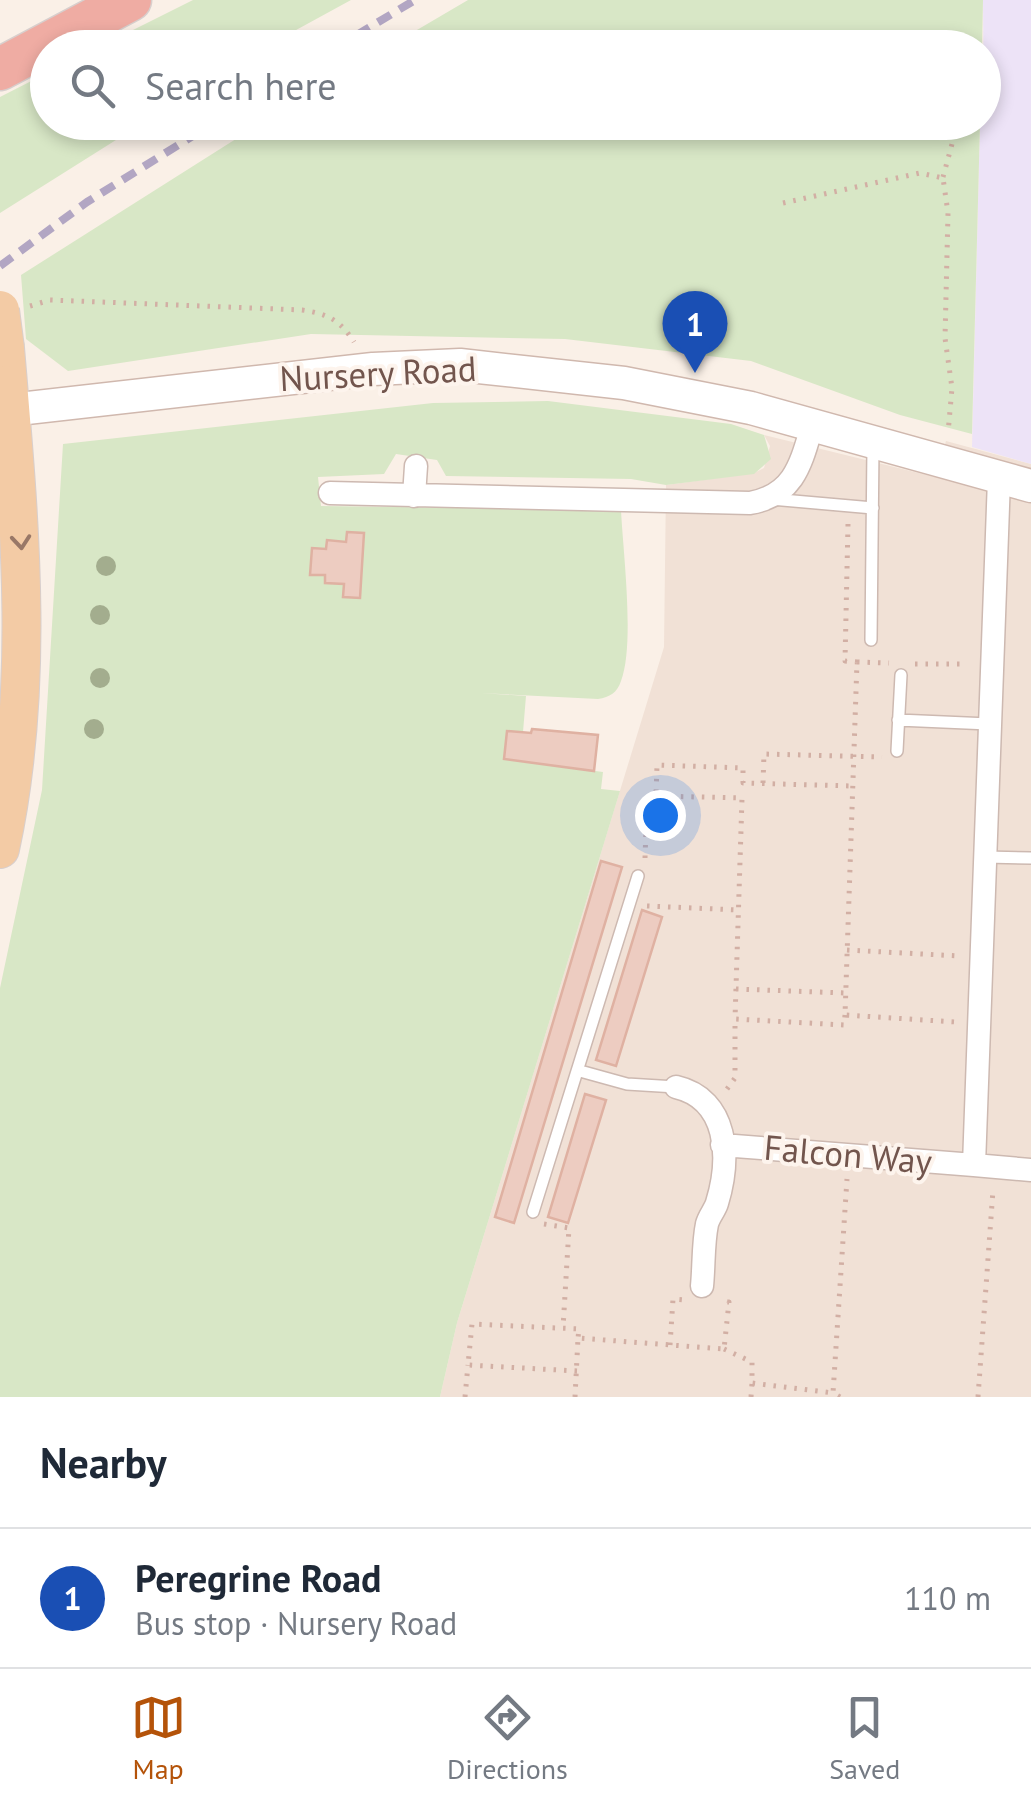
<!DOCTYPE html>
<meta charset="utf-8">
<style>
:root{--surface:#fff;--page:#f6f6f7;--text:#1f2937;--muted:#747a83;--line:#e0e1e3;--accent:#b45309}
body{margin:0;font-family:"PT Sans",sans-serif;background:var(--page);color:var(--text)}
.you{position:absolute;left:660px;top:815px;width:35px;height:35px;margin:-25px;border:8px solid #fff;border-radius:50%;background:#1a73e8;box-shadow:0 0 0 15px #1a73e833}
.badge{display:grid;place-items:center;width:65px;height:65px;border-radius:50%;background:var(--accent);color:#fff;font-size:32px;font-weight:700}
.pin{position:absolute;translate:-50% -82px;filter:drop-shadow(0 2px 5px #0008)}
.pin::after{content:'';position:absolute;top:52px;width:35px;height:30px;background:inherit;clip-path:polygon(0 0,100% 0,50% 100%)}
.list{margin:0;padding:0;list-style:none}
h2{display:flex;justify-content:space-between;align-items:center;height:130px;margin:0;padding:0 40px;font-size:42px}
h2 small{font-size:32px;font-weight:400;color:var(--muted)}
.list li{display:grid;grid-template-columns:65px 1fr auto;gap:30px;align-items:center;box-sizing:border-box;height:140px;padding:0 40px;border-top:2px solid var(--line)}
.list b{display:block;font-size:38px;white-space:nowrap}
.list p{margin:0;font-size:32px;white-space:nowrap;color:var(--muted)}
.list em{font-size:32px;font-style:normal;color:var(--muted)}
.icon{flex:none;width:55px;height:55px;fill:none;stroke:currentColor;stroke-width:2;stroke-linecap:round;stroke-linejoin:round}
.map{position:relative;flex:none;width:1031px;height:1397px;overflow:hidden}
.search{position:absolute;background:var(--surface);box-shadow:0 5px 15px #0003;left:30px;right:30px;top:30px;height:110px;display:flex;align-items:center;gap:25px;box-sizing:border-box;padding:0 35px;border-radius:55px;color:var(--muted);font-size:38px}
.sheet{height:270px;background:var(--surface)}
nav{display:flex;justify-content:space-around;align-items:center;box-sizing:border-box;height:140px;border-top:2px solid var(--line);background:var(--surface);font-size:28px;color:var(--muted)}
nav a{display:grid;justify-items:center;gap:5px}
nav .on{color:var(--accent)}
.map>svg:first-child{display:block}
</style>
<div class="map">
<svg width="1031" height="1397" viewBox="0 0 1031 1397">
<rect width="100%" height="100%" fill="#faf0e7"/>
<path fill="#f1e1d6" d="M764,435L935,477L946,441L1031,464V1397H440L457,1323L664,647L666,485L754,473L764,468L770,446Z"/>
<path fill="#ede3f7" d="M983,0H1031V464L972,447L980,123L984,122Z"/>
<path fill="#d8e7c6" d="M193,0H351L265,47H99Z
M468,0H983L982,47H388Z
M47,73L48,122L143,123L0,213V97Z
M261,123H980L972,434L900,415L751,361L565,339L311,334L68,371L26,339L21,275Z
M548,401L731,424L764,435L771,459L754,474L666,485L631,479L446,476L437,460L396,454L384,474L318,477L321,506L621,510C623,552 635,644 621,681C617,693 610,697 598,699L481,693L526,696L523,732L507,731L505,759L603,772L601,789L620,791L457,1323L440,1397H0V988L42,790L63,444L433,403Z"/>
<path fill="#edccc1" stroke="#dfb1a2" stroke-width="2.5" d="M347,532L364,533L360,598L343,597L344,584L325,583V575H310L312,548L326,549L327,540L346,542Z
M532,729L598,735L594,771L504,759L507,731L531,733Z
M601,861L622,867L514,1223L495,1217Z
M642,910L662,917L616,1066L596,1060Z
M585,1094L606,1100L568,1223L548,1217Z"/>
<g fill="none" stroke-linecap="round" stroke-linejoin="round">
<defs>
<path id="lane" d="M771,499L873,508
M871,640L873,447
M898,720L989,724
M897,751L901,675
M985,857L1031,858
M580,1071L627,1084L676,1087
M533,1212L638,876"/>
<path id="street" d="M999,479L974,1165L1031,1170
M330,493L750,503C795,495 801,463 813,423
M414,496L416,466
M676,1087C728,1099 731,1157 717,1203C715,1210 709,1216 707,1224C703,1243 704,1266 702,1286
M722,1145L974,1165"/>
<path id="secondary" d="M0,411L373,369L460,365L624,383L751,408L1031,486"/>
<path id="primary" d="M0,849C36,683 19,515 5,348"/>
<path id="highway" d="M0,69L130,0"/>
</defs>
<use href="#lane" stroke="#cdb9b1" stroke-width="14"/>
<use href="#street" stroke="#cdb9b1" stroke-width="25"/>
<use href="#secondary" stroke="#d0b8ae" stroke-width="35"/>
<use href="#primary" stroke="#d8cfcd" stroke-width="40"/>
<use href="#highway" stroke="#d8cfcd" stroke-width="45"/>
<path stroke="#d2afa4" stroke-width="5" stroke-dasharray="2.5 8" stroke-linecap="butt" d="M943,177L958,122
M783,203L920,173L943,178L948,213L945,338L952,388L948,433
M30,306L50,300L302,310C328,314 340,320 354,342
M848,524L845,661L857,662L845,1015L956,1022
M857,662L889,663
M915,664H963
M763,783L764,754L882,757
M645,858L647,802L656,796
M647,906L739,910
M847,950L959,956
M736,989L846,993
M845,1015L844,1025L735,1019L742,798L656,796L657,765L743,768V783L853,786
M727,1089L735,1078V1019
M544,1224L569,1228L563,1328
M670,1345L673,1299L684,1300
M724,1349L752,1362V1383L833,1393
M577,1371L468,1365L472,1324L579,1329L578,1338
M465,1397L468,1365
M575,1397L578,1338L724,1349L729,1302H720
M751,1397L752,1383
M840,1397L833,1393L847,1179
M978,1397L993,1190"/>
<use href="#lane" stroke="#fff" stroke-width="11"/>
<use href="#street" stroke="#fff" stroke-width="22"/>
<use href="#secondary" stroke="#fff" stroke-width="32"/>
<use href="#primary" stroke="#f3cba5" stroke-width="38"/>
<use href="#highway" stroke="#efaca3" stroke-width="42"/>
<path stroke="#b2a6c3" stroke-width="8" stroke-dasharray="15 10" stroke-linecap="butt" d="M335,48L415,0
M0,266L87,202L215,122"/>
<defs>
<path id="primary-bridge" d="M0,310L5,348"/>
</defs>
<use href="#primary-bridge" stroke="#d8cfcd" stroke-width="40" stroke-linecap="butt"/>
<use href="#primary-bridge" stroke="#f3cba5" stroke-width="38"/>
</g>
<g fill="#a3ad8e">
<circle cx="106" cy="566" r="10"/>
<circle cx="100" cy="615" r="10"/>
<circle cx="100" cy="678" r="10"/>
<circle cx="94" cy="729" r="10"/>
</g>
<defs><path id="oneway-chevron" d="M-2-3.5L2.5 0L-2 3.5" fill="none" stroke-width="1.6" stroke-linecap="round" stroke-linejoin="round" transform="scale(2.5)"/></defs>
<use stroke="#997867" href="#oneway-chevron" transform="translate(21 542) rotate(85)"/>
<g text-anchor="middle" stroke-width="8" stroke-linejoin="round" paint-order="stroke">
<g font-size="35" fill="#72554d" stroke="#fdf4ed">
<text transform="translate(378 374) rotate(-3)" y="12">Nursery Road</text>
<text transform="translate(848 1155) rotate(5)" y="12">Falcon Way</text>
</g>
</g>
</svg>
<div class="you"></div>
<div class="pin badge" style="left:695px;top:373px;background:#1a4fb4">1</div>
<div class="search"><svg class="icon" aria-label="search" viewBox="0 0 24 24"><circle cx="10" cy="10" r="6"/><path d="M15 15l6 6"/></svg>Search here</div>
</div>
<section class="sheet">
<h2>Nearby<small></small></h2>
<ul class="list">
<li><span class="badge" style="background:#1a4fb4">1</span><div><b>Peregrine Road</b><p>Bus stop · Nursery Road</p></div><em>110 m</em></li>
</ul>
</section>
<nav>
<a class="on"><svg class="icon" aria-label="map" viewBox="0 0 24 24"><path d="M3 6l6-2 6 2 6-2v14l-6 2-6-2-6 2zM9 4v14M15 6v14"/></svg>Map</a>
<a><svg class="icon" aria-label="directions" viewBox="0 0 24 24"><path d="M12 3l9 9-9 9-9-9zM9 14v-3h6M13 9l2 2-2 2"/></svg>Directions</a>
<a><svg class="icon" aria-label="saved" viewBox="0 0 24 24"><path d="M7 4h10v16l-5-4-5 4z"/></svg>Saved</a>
</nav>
